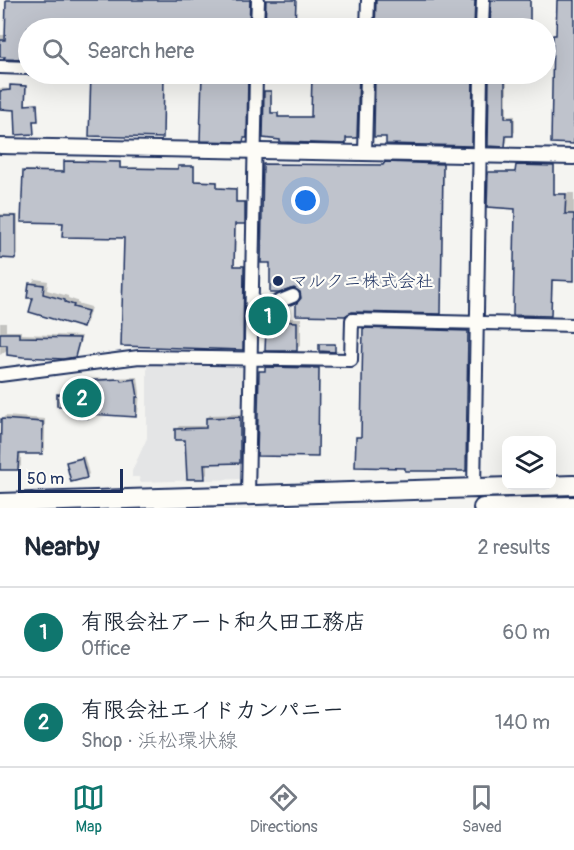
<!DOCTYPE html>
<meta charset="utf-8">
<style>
:root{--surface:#fff;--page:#f6f6f7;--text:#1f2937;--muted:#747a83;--line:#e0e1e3;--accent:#0f766e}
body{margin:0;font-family:Pangolin,"Klee One",sans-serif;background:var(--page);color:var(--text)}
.controls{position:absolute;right:18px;bottom:18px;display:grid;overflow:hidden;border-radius:12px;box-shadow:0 6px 24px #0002}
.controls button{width:54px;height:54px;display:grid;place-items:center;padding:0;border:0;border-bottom:2px solid var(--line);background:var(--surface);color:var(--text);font:30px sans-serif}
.scale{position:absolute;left:18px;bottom:15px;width:105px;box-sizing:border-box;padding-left:6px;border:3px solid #1b2f5e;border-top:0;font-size:16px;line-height:21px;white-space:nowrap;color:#1b2f5e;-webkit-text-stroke:4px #fdfcf7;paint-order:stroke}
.you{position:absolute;left:306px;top:201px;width:21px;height:21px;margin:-15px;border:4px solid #fff;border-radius:50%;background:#1a73e8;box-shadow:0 0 0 9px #1a73e833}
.badge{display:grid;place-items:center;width:39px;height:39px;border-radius:50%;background:var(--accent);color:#fff;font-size:20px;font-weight:700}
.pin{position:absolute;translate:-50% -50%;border:3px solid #fff;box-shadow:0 2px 6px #0006}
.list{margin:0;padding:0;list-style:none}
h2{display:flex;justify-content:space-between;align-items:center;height:78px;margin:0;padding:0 24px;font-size:26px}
h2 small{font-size:20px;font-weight:400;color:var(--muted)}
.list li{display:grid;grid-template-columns:39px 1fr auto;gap:18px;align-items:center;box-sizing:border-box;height:90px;padding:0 24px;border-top:2px solid var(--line)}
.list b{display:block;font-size:22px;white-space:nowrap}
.list p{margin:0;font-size:20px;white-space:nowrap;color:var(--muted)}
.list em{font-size:20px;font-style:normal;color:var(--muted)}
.icon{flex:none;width:33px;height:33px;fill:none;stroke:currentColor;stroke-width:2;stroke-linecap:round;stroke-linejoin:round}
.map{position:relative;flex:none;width:574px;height:508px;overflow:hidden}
.search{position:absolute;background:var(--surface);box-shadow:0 6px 24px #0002;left:18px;right:18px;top:18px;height:66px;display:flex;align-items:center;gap:15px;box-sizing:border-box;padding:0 21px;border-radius:33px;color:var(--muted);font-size:22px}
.sheet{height:258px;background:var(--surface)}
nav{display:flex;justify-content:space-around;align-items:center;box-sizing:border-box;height:84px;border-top:2px solid var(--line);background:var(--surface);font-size:16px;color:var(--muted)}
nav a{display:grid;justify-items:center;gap:3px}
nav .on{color:var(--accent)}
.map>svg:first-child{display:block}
</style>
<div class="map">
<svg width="574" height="508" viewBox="0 0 574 508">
<rect width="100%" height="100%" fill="#f4f4f1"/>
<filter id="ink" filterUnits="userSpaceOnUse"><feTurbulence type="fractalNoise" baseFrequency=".0167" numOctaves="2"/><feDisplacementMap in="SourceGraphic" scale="12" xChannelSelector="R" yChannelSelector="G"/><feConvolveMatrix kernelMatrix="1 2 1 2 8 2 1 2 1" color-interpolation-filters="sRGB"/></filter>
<g filter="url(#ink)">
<path fill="#e4e5e6" d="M147,362L240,364L243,367L241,479L140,482L139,477H132V471L147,438Z"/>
<path fill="#0003" d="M7,0H250L251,28H28V58L6,57V56L0,55V35H7Z
M268,0H296V28H267Z
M378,0H475V28H375Z
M492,0H531L530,28H491Z
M92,74H164L163,135H91Z
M203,74H249L247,135L244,136L243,140L202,139Z
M313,74H359L358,135L347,136L346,142L265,136V91L272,90V112H279V116H312Z
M377,74H474L472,143L375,135Z
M493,77H507V115L515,116V132L512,134H508L507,142L505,145L491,80Z
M13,85H26V104H38V118L34,119V132L16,108H0V88L11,89Z
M67,160L121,161V167L180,168L181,165H195V180L218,181V187L237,188V201H246V221L236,223L235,265H245L243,347L242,348L125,237L64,221L25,171L26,170L65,171Z
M388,162L444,163L441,311L303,298L302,292L272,262L264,164H387Z
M519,164L555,165L554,193H574V279H553L551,315L516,207L489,172L517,171Z
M0,214L18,215V255L15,257H0Z
M35,279L48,281L47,290L68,296V298L77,301V303L91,307L87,322L83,326L34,297L31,284Z
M278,309L282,318H301V345L296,349L267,328L263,318L268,313Z
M0,323H6V331H21V334L82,336L77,352L74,355L8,349L0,355Z
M366,328L468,330L465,470L406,467L358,438L363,437Z
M267,367H320L317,456L260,372L266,371Z
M138,377L140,393L138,413L135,415L91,413L88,417L80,405L59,395L61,393H80V382L83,379Z
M243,414L242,458L239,461L207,462V474L204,477L187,438L176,430L179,426H207V418L210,415Z
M5,416L45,419V450L41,453L21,452V466L18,469L0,468L2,419Z
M84,456L89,474L86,477L67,463L71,460Z"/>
<path fill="#bfc3cc" stroke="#1b2f5e" stroke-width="1.5" d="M6,0H250L249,28H28V60L4,59L5,57H0V40H5Z
M266,0H296L295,28H265Z
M376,0H475L474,28H375Z
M491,0H530V28H490Z
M557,0H574V144L551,143L553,35H556Z
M91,74L164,76L163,138L89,136Z
M202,74H248L247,138H244L243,142L200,141Z
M312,74H359L357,138H346V144L280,142V140L263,138L264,91H271V113H278V117H311Z
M375,74H473L472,146L386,144V137H374Z
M489,79H505V118H513V136H506L505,147L488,146Z
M10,85L26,86L25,105L37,104L38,121H33L34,134L16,135L15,110L0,109V91L10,90Z
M64,161L120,162V168L178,169V166H194V181L217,182V188L236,189V202H245V224H235L234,266H244L243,350L121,346L124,238L62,237L63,223L21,222L23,171L64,172Z
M385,162L443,164L441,314L352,312L345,316L296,315V304L301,298L300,292L294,288L279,293H270V263H261L263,164L383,165Z
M516,165L554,166V194H566L565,214H574V281L552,280L551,316L513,315L515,209L487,207L488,172H515Z
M0,216H16V259L0,258Z
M29,283L44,285L43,294L65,300V302L74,305L73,307L88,311L83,328L29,312L33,298H27Z
M274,312L277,321L297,322V351H265L266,328L262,317Z
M363,328L468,331L466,471H405V468L355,467L356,437H361Z
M0,333H19V337L80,338L75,357L63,359L23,357L7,355V345H0Z
M319,344H335V352L319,351Z
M265,367L319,368L318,457L257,456L259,371H265Z
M120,379L121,381L135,379L138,397H136V417L89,414V418H78V406H57V394L78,395L79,381Z
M240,417V463L204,464L205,479H187L185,440H175V429L206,428V418Z
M1,419L43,422L42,454H19L18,470H0Z
M82,458L87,478L71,482L66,462Z"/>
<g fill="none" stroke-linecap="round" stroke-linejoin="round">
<defs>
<path id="minor" d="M257,28L258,0
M367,28L368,0
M482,28L483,0
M0,67L28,68
M365,153L367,74
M251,310H258L293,296
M0,375L139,357L351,360L352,320L574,325
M474,489L481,74
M248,496L256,74"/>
<path id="tertiary" d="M0,146L574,157"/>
<path id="primary" d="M0,503L574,485
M483,508L574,506"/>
</defs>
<use href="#minor" stroke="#1b2f5e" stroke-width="16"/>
<use href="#tertiary" stroke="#1b2f5e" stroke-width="18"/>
<use href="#primary" stroke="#1b2f5e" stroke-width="22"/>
<use href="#minor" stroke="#fdfcf7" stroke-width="12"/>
<use href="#tertiary" stroke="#fdfcf7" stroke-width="14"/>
<use href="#primary" stroke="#fdfcf7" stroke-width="18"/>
</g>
</g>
<circle fill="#1b2f5e" stroke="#fdfcf7" stroke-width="2" cx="278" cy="281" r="6"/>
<g text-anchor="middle" stroke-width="4.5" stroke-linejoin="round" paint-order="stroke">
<g font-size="18" fill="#1b2f5e" stroke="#fdfcf7" text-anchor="start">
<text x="290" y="287">マルクニ株式会社</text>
</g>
</g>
</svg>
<div class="controls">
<button><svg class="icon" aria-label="layers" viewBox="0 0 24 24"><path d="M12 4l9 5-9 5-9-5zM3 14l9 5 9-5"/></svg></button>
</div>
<div class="scale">50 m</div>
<div class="you"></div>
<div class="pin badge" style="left:268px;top:316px">1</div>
<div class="pin badge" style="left:82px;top:398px">2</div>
<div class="search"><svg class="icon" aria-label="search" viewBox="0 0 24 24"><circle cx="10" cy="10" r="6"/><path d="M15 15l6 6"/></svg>Search here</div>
</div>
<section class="sheet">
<h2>Nearby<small>2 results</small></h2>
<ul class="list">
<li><span class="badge">1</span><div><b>有限会社アート和久田工務店</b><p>Office</p></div><em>60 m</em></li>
<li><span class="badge">2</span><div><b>有限会社エイドカンパニー</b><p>Shop · 浜松環状線</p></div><em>140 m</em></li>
</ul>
</section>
<nav>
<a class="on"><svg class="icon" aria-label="map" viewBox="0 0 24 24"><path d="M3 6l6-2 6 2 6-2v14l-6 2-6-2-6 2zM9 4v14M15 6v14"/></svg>Map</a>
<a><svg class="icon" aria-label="directions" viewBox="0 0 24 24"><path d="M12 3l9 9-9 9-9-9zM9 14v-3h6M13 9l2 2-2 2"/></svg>Directions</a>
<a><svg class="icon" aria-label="saved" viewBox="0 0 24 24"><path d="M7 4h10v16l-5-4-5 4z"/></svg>Saved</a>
</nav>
